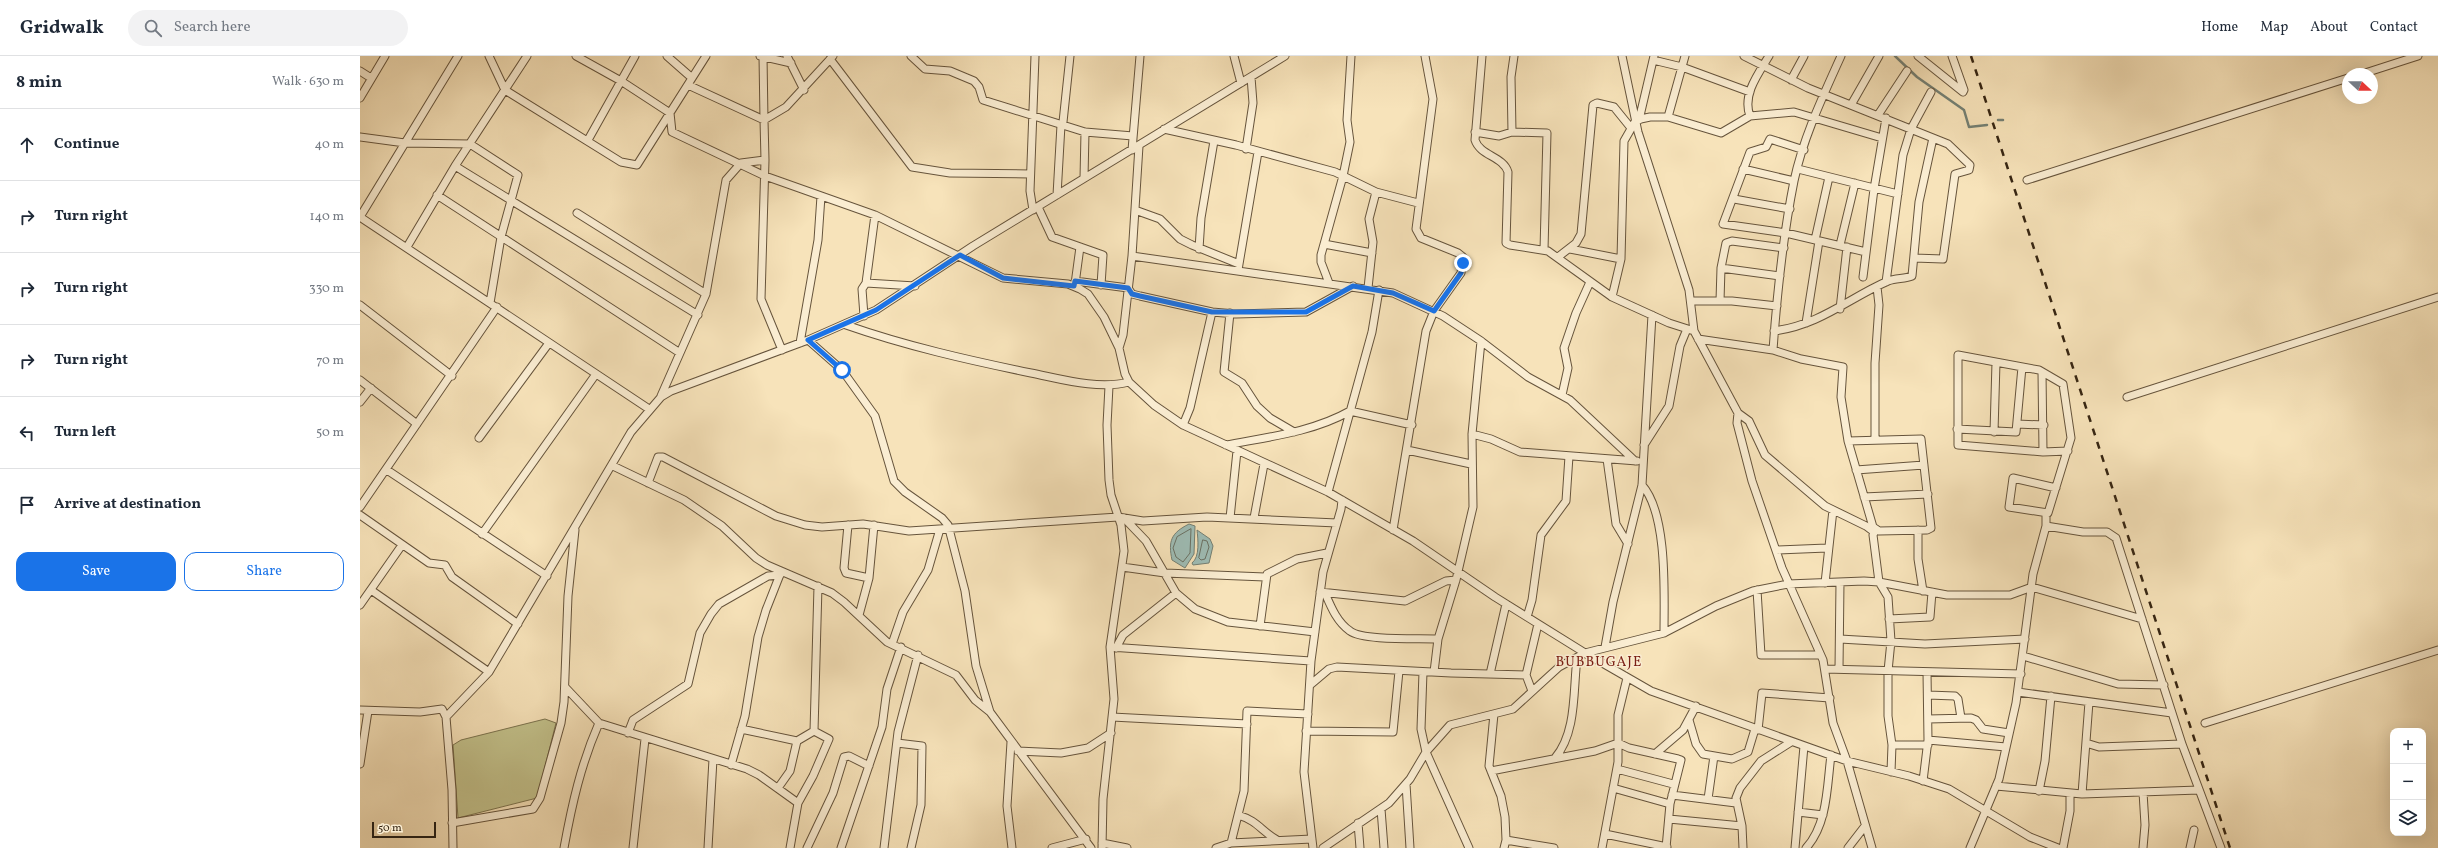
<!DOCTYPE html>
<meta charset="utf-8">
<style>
:root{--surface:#fff;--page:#f2f2f3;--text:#1f2937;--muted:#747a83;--line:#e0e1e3;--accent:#1a73e8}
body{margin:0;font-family:Vollkorn,serif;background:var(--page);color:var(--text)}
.controls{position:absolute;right:12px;bottom:12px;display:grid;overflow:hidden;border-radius:8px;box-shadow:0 4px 16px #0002}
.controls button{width:36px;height:36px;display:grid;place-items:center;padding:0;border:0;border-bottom:1px solid var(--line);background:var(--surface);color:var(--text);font:20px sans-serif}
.compass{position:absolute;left:1982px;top:12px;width:36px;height:36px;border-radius:50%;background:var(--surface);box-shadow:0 4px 16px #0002;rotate:112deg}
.scale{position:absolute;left:12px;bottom:10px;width:64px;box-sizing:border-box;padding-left:4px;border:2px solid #362512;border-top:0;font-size:11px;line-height:14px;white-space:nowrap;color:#362512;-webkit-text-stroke:3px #faedd2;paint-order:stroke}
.stop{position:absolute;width:12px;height:12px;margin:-9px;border:3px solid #1a73e8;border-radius:50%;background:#fff}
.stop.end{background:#1a73e8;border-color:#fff;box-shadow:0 1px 4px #0008}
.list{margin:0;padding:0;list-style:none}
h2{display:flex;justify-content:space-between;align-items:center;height:52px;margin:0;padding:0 16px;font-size:17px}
h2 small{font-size:13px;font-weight:400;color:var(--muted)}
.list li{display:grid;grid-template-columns:26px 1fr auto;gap:12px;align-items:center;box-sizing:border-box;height:72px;padding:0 16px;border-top:1px solid var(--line)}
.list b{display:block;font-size:15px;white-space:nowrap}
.list em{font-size:13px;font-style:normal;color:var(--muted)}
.actions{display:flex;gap:8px;padding:12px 16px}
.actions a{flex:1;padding:9px 0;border:1px solid var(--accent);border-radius:12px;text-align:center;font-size:14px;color:var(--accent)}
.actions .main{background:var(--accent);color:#fff}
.icon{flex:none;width:22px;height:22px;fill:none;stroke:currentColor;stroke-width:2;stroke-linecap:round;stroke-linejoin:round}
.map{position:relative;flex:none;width:2078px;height:792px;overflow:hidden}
header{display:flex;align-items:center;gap:24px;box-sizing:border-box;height:56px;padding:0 20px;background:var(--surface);border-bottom:1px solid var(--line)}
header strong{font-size:19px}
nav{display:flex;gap:22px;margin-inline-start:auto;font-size:14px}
.search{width:280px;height:36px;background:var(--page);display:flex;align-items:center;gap:10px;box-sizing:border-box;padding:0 14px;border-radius:22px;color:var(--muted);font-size:15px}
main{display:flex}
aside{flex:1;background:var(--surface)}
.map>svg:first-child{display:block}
</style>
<header>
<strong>Gridwalk</strong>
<div class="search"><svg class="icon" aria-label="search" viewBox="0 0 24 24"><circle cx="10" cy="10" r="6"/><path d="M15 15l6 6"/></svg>Search here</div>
<nav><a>Home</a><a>Map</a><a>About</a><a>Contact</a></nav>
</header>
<main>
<aside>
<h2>8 min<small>Walk · 630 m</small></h2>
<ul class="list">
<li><svg class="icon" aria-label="ahead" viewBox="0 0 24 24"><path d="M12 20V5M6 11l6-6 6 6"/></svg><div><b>Continue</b></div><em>40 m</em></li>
<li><svg class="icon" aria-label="right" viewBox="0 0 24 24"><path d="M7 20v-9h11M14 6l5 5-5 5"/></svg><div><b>Turn right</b></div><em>140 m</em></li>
<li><svg class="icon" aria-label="right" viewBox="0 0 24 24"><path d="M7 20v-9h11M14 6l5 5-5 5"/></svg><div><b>Turn right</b></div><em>330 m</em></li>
<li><svg class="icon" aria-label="right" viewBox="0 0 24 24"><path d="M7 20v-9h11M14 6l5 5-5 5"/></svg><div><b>Turn right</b></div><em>70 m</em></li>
<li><svg class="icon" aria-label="left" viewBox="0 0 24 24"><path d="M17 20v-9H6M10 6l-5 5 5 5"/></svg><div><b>Turn left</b></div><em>50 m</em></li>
<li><svg class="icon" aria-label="arrive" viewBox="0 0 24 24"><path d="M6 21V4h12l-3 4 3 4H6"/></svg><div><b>Arrive at destination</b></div></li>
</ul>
<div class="actions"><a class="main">Save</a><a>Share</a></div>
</aside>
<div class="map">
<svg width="2078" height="792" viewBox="0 0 2078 792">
<rect width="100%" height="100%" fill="#f7e3ba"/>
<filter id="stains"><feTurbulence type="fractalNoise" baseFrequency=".005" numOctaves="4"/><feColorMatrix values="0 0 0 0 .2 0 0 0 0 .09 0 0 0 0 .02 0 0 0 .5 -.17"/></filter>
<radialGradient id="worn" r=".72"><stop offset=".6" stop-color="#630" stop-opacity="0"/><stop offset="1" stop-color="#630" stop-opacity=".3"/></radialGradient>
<path fill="#c3c28c" stroke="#7c744f" d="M185,663L196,667L177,742L98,762L93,689L101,684Z"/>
<path fill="#9ebdb6" stroke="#748074" d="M829,468L835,470L834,498L825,512L812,504C808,485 811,477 829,468Z
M837,474L850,483L853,490L849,507L833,509L832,507C840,501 838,483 837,474Z"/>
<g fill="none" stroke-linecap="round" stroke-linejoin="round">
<path stroke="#6a7164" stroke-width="1" d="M831,473L830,497L823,506L816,501L813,492L817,481Z
M843,484L847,485L849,491L845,503L841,504L839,502Z"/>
<path stroke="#748074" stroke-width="2.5" d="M1535,0L1557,21L1604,54L1609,71L1627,69
M1638,64H1643"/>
<defs>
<path id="minor" d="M129,0L145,34L261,106L277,109L346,0
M216,0L261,25L310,57L312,76L405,120L515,159L643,222L708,228L720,233L728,238L744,261L759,292L765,318L769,326L794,349L823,369L968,436L1053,485L1135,541L1225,597L1291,635L1487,705L1549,720L1589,733L1670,781L1698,792
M307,0L332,22
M400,0L431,7
M427,0L444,34
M551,0L565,13L590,15L614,25L619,31L623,44L725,76L773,80
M874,0L881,27
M1122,0L1115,84C1120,100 1143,100 1148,116L1146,187L1150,189L1188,195L1252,241L1309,267L1334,275
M1262,0L1278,76L1329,234L1334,275L1378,357L1377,367L1392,425L1422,512L1463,604L1473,667L1487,705L1512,792
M1384,0L1448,32L1588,88L1610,109L1609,114L1595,118L1583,203L1554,202
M1558,0L1603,36L1604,34L1592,0
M470,3L552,111L590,117L670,118
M1293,4L1322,11L1390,36
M0,15L11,22
M2002,18L2058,0
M1431,24L1444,0
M328,29L404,64L403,0
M0,42L25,0
M1491,49L1519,0
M1518,59L1547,15
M1390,60C1382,39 1398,18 1409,0
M1308,61L1325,0
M1279,64L1294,0
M804,73L876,89L975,116L1016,136L1058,147
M1115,76L1139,80L1152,76L1187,77L1184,194
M1152,76L1151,21L1154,0
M0,81L45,87L110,88L158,119L141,181L130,247
M228,84L275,0
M886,93L893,47L891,21
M772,94L780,0
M1444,94L1410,83L1406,91L1390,96L1363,168L1426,177L1506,196
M405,104L401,243L422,294
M95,110L338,259
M1383,113L1434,125
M1438,113L1538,138
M724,122L725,76
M1667,124L1988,22
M77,139L320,297
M697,139L701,69L703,66L710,0
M1374,143L1430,153
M678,151L692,181L743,199L741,229
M673,154L670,135L675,0
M775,154L800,163L820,183L832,189L879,208
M217,157L346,238
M0,161L289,353
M0,161L98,0
M1455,184L1469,121
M964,188L1012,197
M1480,189L1495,127
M47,191L95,110L167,0
M839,193L841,162L854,85
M1210,193L1261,203
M772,200L1033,237L1083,260L1121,285L1168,321L1210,344L1275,405
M1198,201L1216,187L1221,178L1233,49L1237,47L1254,51L1271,72
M1361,212L1420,220
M878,214L898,96
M1503,221L1514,133L1526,62
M715,225L768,232L772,238L780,240L852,256L876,258L946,256L993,230
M1526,226L1543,99L1551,73L1571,36
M506,227L555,230
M969,227L961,206V199L983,120L990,86L987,64L991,0
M715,228L720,191
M1008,232L1013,186L1009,163L1016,136
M1252,241L1261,203L1264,85L1276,64L1290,61H1308L1361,77L1390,60L1434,56L1522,82
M1331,245H1372L1417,250
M1360,245L1361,212L1366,187L1372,185L1424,192
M0,249L92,320
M1480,253L1487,191
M870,257L864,316L882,327L897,350L910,362L934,376
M504,260L502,233L506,227L515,159
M1446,267L1459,185
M486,269C546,290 608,304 671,317C701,323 738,334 769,326
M1414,275C1460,269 1489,242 1528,225C1536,222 1545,223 1552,220L1559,146L1573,82
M1338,283L1413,294L1441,303L1483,311L1481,341L1488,385L1513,471L1519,475L1567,474L1571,472L1561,383L1488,385
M448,284L482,314L515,360L534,425L545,436L582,462L588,469L605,535L616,610L630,656L731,792
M440,287L458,184L461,140
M759,292L763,279L772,200L779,90
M1413,294C1417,238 1423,180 1434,125C1443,82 1463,40 1481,0
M1682,316L1683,396
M0,324L57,368
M1202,339L1208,312L1204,292L1216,257L1230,226
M301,340L346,238L366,124L381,107L405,104L404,64L426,51L473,0
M1767,341L2078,241
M0,346L11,332
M1378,357L1389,365L1405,399L1465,450L1506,470L1514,476
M1657,368L1684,369
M823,369L830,352L852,256
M1597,373L1656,376L1662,311
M1634,376L1636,306
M1112,378L1131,383L1160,396L1277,405
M119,382L189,287
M1515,384V307L1519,249L1517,231
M866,389C908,381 953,376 990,355L1052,369
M1284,389L1309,350L1320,290L1327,273
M1047,394L1111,408
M1247,403L1256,468L1268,488
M253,410L324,444L362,470L396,502L407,509L472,537L484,546L527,586L596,619L615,644L630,656
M27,414L187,520
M1496,414L1564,409
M288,427L298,401H303L416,460L445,469L462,471L503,468L549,475L758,461L783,465L847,461L977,467
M1282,429C1308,458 1304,539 1304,577
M1696,432L1653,422L1649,451L1688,457L1711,382L1703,328L1679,314L1598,299V389L1683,396L1708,395
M968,436L1012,276L1019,234
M1504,441L1568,438
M0,451L137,251
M0,459L69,507L85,509L92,521L158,568
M764,462L786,485L816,537L835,553L868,566L955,576
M870,462L877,395
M894,462L904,408
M488,469L484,512L486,517L509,522
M1686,470L1723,476H1747L1756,482L1822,688L1861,792
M1516,473L1513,479L1519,526L1528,541L1531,585L1528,615V660L1532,689L1531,716
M1033,474L1066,275L1074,255L1101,217L1103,201L1098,197L1061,182L1056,173L1073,43L1065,0
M1558,474V503L1563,535
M122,478L236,318
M1416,494L1467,492
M762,511L805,517L905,521
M1465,527L1473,454
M11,534L129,616
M1397,534L1401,599H1460
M960,536L1045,545L1086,525L1096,524
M965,537C971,551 977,566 990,575C1003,585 1059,582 1078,583
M0,549L42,489
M499,559L509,522L514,469
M1167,561L1172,544L1181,479L1206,445L1209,400
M1529,563L1570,561L1572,536
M900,570L907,518L937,503L967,497
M1480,583L1565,588L1665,583
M532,588L543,556L568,514L580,473
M750,591L951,605
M1245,591L1253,546L1282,429L1292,259
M756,592L763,579L816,537
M1663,600L1758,628L1804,629
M1465,613L1661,618
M1479,613L1480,526
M1063,616L1061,673L1066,696L1109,792
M1074,616L1078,583L1096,524L1113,451L1112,378L1121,285
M1130,618L1146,548
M950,629L969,613L977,611L1091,617L1166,619
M205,631L239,667L387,713L399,719L438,747
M1172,635L1166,619L1178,568
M1658,636L1812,657
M1568,639L1595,640L1598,643L1601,662
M0,654L60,656L82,653L86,661L129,616L271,376L301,341L311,335L448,284L516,254L613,190L925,0
M1134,658L1129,710L1141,740L1145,761L1146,784L1144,792
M86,661L92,734L93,792
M752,661L887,668
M1568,663L1611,662L1616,664L1623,673L1649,677
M1329,664L1336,688L1343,698L1372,703L1388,696L1395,673
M1845,667L2078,594
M381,673L437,685
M1398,674L1402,637L1470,642
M946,675L1033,676L1039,615
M268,677L273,664L328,628L340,577L351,558L359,548L408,520L420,519
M1568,684L1646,691
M651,686L647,750L652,792
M537,687L562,690L561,749L551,792
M1726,687L1739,691L1822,688
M1532,689H1568
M658,695L701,697L728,692L751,677
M1295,698L1323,674L1336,650
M1195,702C1217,676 1213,634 1217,602
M0,708L8,655
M371,709L385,660L398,581L406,554L421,516
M1257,713L1313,728
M1131,715L1235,695L1258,687L1269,692L1318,703L1321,704L1310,748L1306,792
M1563,725L1568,684L1567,616
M1046,728L1050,792
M1636,730L1722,738L1839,734
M418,732L430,715L437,685L454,675L458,530
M1253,732L1310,748
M1679,735L1685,705L1691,640
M1783,736L1785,769L1783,792
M1722,738L1729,646
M1312,739L1376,747
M1348,743L1354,700
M1021,753L1024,792
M1438,756L1463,759
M878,759C898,765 900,774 917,784
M1309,763L1382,770
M92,767L173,753L180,742L201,667L204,646L208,540L215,474
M998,767L1000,792
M1245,778L1307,791
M1146,784L1194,792
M742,787L767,792
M871,787L884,735L887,655L948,658
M204,792C212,748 221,708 239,667
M273,792L285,683
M348,792L353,703
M430,792L438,747L453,720L469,683L454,675
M447,792L473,737L484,701L489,700L509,710
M481,792L522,671L527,633L541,591
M524,792L538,676L558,599
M692,792L726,783
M742,792L743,743L754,643L750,591L764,495L761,469L751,439L749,424L747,369L749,330
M856,792L871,787L952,783
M953,792L944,716L951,605L963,516L981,453L982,444
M963,792L1029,747L1050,723L1066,696L1090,669L1153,653L1199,611L1225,597L1304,577L1356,550L1393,535L1428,528L1504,525L1519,526L1587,539H1650L1672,531L1782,563
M1242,792L1258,706V659L1267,622
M1383,792L1382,770L1376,742L1380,732L1401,705L1431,686
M1435,792L1444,690
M1446,792C1468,768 1467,729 1471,699
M1488,792L1505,770
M1610,792L1639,723L1656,647L1673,518L1686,470V458
M1703,792L1710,755V738
M1830,792L1834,774"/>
</defs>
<use href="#minor" stroke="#66543c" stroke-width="9"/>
<use href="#minor" stroke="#faedd2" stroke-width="7"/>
<path stroke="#362512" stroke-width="2.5" stroke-dasharray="7 7" stroke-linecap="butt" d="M1611,0L1870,792"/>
</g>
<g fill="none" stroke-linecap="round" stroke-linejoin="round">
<path stroke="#1a73e8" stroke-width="5" d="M482,314L448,284L516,254L600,199L643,222L714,230L715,225L768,232L772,238L780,240L852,256H946L993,230L1033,237L1074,255L1101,217L1103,207"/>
</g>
<g text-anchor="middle" stroke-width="3" stroke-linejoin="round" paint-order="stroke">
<g font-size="14" letter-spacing="1" fill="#7a1f14" stroke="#faedd2">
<text x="1239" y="610">BUBBUGAJE</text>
</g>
</g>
<rect width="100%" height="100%" filter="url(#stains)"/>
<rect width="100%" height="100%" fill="url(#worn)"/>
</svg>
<div class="controls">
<button>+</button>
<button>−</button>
<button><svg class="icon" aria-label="layers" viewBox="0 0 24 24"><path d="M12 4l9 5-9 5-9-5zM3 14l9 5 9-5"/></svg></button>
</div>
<svg class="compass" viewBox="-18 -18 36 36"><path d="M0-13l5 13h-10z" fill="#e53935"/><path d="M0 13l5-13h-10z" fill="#747a83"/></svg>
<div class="scale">50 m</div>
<div class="stop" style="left:482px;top:314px"></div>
<div class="stop end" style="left:1103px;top:207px"></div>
</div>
</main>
